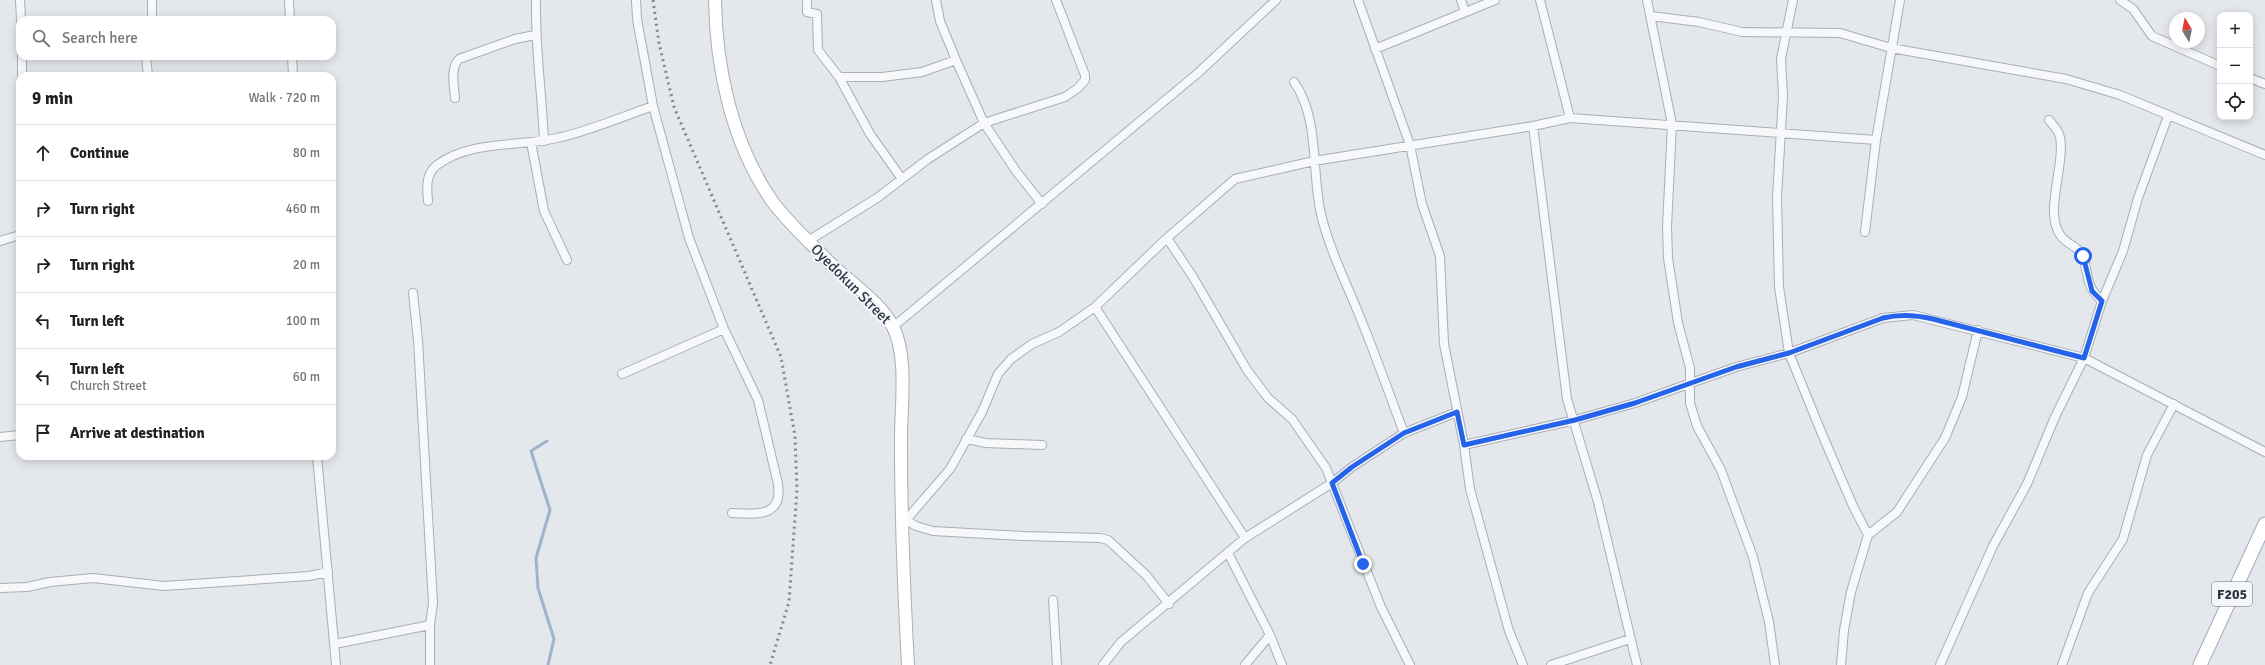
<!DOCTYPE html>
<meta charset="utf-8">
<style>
:root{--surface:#fff;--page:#f2f2f2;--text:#202124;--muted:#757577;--line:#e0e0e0}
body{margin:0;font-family:Signika,sans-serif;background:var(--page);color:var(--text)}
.controls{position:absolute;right:12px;top:12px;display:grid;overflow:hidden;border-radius:8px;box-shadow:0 2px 10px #0003}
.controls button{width:36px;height:36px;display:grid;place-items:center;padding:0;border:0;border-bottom:1px solid var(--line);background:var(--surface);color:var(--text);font:20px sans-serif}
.compass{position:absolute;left:2169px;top:12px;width:36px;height:36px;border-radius:50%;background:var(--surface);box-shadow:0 2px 10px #0003;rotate:350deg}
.stop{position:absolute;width:12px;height:12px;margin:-9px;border:3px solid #2563eb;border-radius:50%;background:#fff}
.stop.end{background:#2563eb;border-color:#fff;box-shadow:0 1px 4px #0008}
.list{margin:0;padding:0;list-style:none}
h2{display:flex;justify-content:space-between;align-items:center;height:52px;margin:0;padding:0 16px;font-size:17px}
h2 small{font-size:13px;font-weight:400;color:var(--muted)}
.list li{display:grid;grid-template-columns:26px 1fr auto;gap:12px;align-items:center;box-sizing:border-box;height:56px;padding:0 16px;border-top:1px solid var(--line)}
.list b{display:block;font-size:15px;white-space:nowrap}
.list p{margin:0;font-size:13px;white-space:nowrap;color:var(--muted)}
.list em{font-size:13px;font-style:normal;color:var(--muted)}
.icon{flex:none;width:22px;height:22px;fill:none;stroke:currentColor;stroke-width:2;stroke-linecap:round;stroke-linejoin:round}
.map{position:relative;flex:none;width:2265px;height:665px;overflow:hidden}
.search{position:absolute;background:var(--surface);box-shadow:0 2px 10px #0003;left:16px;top:16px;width:320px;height:44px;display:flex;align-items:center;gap:10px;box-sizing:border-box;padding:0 14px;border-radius:12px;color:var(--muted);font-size:15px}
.panel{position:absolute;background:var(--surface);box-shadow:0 2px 10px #0003;left:16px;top:72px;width:320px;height:388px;border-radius:12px}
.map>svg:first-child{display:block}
</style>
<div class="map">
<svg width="2265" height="665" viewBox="0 0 2265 665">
<rect width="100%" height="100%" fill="#e4e7ec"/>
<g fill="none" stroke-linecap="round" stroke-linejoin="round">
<path stroke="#9fb4cc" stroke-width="3" d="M547,441L531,451L550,510L536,558L538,588L554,639L548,665"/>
<defs>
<path id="street" d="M20,0L21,20
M152,0V20
M289,0L290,20
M536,0C535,47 542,94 544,141
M636,0L637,19L653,106L689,238L724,329L758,400L778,484C783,518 756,514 732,513
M807,0V12L817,14L818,50L839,77L870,134L902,179
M936,0L940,21L956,60L984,123L1016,171L1042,204
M1358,0L1410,145L1422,204L1440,256L1444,344L1464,445L1470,489L1509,631L1523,665
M1461,0L1465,12
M1540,0L1570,118
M1647,0L1672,124L1667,227L1668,258L1678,323L1690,368V403L1697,426L1721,470L1753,557L1769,622L1775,665
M1793,0L1781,59L1783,96L1777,197L1779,287L1789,353L1822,434L1853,506L1868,535
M2120,0L2133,9L2152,36L2220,66
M1651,16L1699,22L1742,32L1840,33L1891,48L2066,79L2120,95L2265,155
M1375,49L1495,0
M22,56V76
M146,56L148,76
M292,56L293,76
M839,77H882L922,72L956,60
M2250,78L2265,84
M1294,82C1320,119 1311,171 1321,214C1330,252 1348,286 1362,322C1377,359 1390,396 1404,433
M455,98C454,86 450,68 459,59L515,39L535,35
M2049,120C2052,124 2056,128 2058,132C2067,147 2052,194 2054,214C2056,247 2077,241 2083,257C2090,278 2084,284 2102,301
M1533,126L1567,399L1598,502L1637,665
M531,142L544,211L567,260
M428,201C427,189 425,174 437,165C471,140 518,147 557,138C590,131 621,117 653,106
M1865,232L1876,140L1900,0
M1167,238L1193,277L1247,370L1268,398L1292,419L1326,468L1381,607L1410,665
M0,241L20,235
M808,241L877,198L928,159L984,123L1065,97L1078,88L1085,80V75L1056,0
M413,293L418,340L433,603L430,625V665
M1095,307L1245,538
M893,327L1198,73L1276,0
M622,374L724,329
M0,437L20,435
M966,439L986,443L1042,445
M1464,445L1575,420L1635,403L1736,367L1789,353L1883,318L1913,315L2084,358L2265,452
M317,456L336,665
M906,520L916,526L933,531L1023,536L1100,538L1108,540L1146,575L1169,604
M904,527L906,520L950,469L982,412L998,374L1011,359L1032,344L1059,332L1095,307L1167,238L1235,179L1314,161L1533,126L1570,118L1876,140
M1228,553L1270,635L1282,665
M0,588L27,587L50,582L93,578L164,586L309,576L328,572
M1053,600L1057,665
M335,644L430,625
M1103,665L1121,642L1245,538L1332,483L1352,467L1404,433L1457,412
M1245,665L1270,635
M1551,665L1630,639
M1841,665L1844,630L1851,592L1868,535L1897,512L1945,438L1962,397L1978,330
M1940,665L1993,546L2027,484L2055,417L2084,358L2102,301L2123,251L2138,198L2168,116
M2062,665L2088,593L2123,539L2147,455L2174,404"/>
<path id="secondary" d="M715,0C716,69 732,143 772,201C788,223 810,242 829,262C848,281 882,303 893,327C909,358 900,411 901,446C901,519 904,592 908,665"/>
<path id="primary" d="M2200,665L2265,524"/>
</defs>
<use href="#street" stroke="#a9aeb7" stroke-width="10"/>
<use href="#secondary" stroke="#a9aeb7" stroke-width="14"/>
<use href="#primary" stroke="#a3abb8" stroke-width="15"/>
<use href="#street" stroke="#f7f8fa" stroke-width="8"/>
<use href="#secondary" stroke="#fff" stroke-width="12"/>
<use href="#primary" stroke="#fff" stroke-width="13"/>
<path stroke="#7d8696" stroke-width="3" stroke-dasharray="2 4" stroke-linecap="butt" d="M653,0L659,43L674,107L781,357L795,436L797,490L789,602L770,665"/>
</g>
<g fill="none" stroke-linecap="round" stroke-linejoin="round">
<path stroke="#2563eb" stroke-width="5" d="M1363,564L1332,483L1352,467L1404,433L1457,412L1464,445L1575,420L1635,403L1736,367L1789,353L1883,318C1900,314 1916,315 1933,319L2084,358L2102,301L2092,291L2083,256"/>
</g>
<g text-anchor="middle" stroke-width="4" stroke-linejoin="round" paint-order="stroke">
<rect fill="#f4f6f9" stroke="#676e7b" stroke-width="1" x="2212" y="582" width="40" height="24" rx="3"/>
<g font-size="14" font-weight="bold" fill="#2b3445">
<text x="2232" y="599">F205</text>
</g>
<g font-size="15" fill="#2b3445" stroke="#f4f6f9">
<text transform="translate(851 284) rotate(45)" y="5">Oyedokun Street</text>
</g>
</g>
</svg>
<div class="controls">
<button>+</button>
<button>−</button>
<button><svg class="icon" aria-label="locate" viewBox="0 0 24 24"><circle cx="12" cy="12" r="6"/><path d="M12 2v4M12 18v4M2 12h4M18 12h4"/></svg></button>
</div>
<svg class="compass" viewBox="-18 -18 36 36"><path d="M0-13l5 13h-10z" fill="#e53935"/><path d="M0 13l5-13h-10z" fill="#757577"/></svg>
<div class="stop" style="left:2083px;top:256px"></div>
<div class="stop end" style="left:1363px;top:564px"></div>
<div class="search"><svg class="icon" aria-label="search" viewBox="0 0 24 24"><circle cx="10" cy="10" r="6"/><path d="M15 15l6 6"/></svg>Search here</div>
<section class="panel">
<h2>9 min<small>Walk · 720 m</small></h2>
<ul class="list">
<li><svg class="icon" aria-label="ahead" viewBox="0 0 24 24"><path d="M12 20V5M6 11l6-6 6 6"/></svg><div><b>Continue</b></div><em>80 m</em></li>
<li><svg class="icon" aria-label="right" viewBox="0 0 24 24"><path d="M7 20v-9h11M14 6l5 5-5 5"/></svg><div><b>Turn right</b></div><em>460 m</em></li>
<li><svg class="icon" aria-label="right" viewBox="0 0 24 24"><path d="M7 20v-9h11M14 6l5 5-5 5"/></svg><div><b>Turn right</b></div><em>20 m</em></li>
<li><svg class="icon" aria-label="left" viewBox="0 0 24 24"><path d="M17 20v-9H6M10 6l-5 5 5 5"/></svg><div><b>Turn left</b></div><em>100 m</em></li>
<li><svg class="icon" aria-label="left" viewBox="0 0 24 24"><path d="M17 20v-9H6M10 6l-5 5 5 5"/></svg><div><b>Turn left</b><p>Church Street</p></div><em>60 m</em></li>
<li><svg class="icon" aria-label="arrive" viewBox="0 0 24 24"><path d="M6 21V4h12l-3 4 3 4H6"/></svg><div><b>Arrive at destination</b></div></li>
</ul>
</section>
</div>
